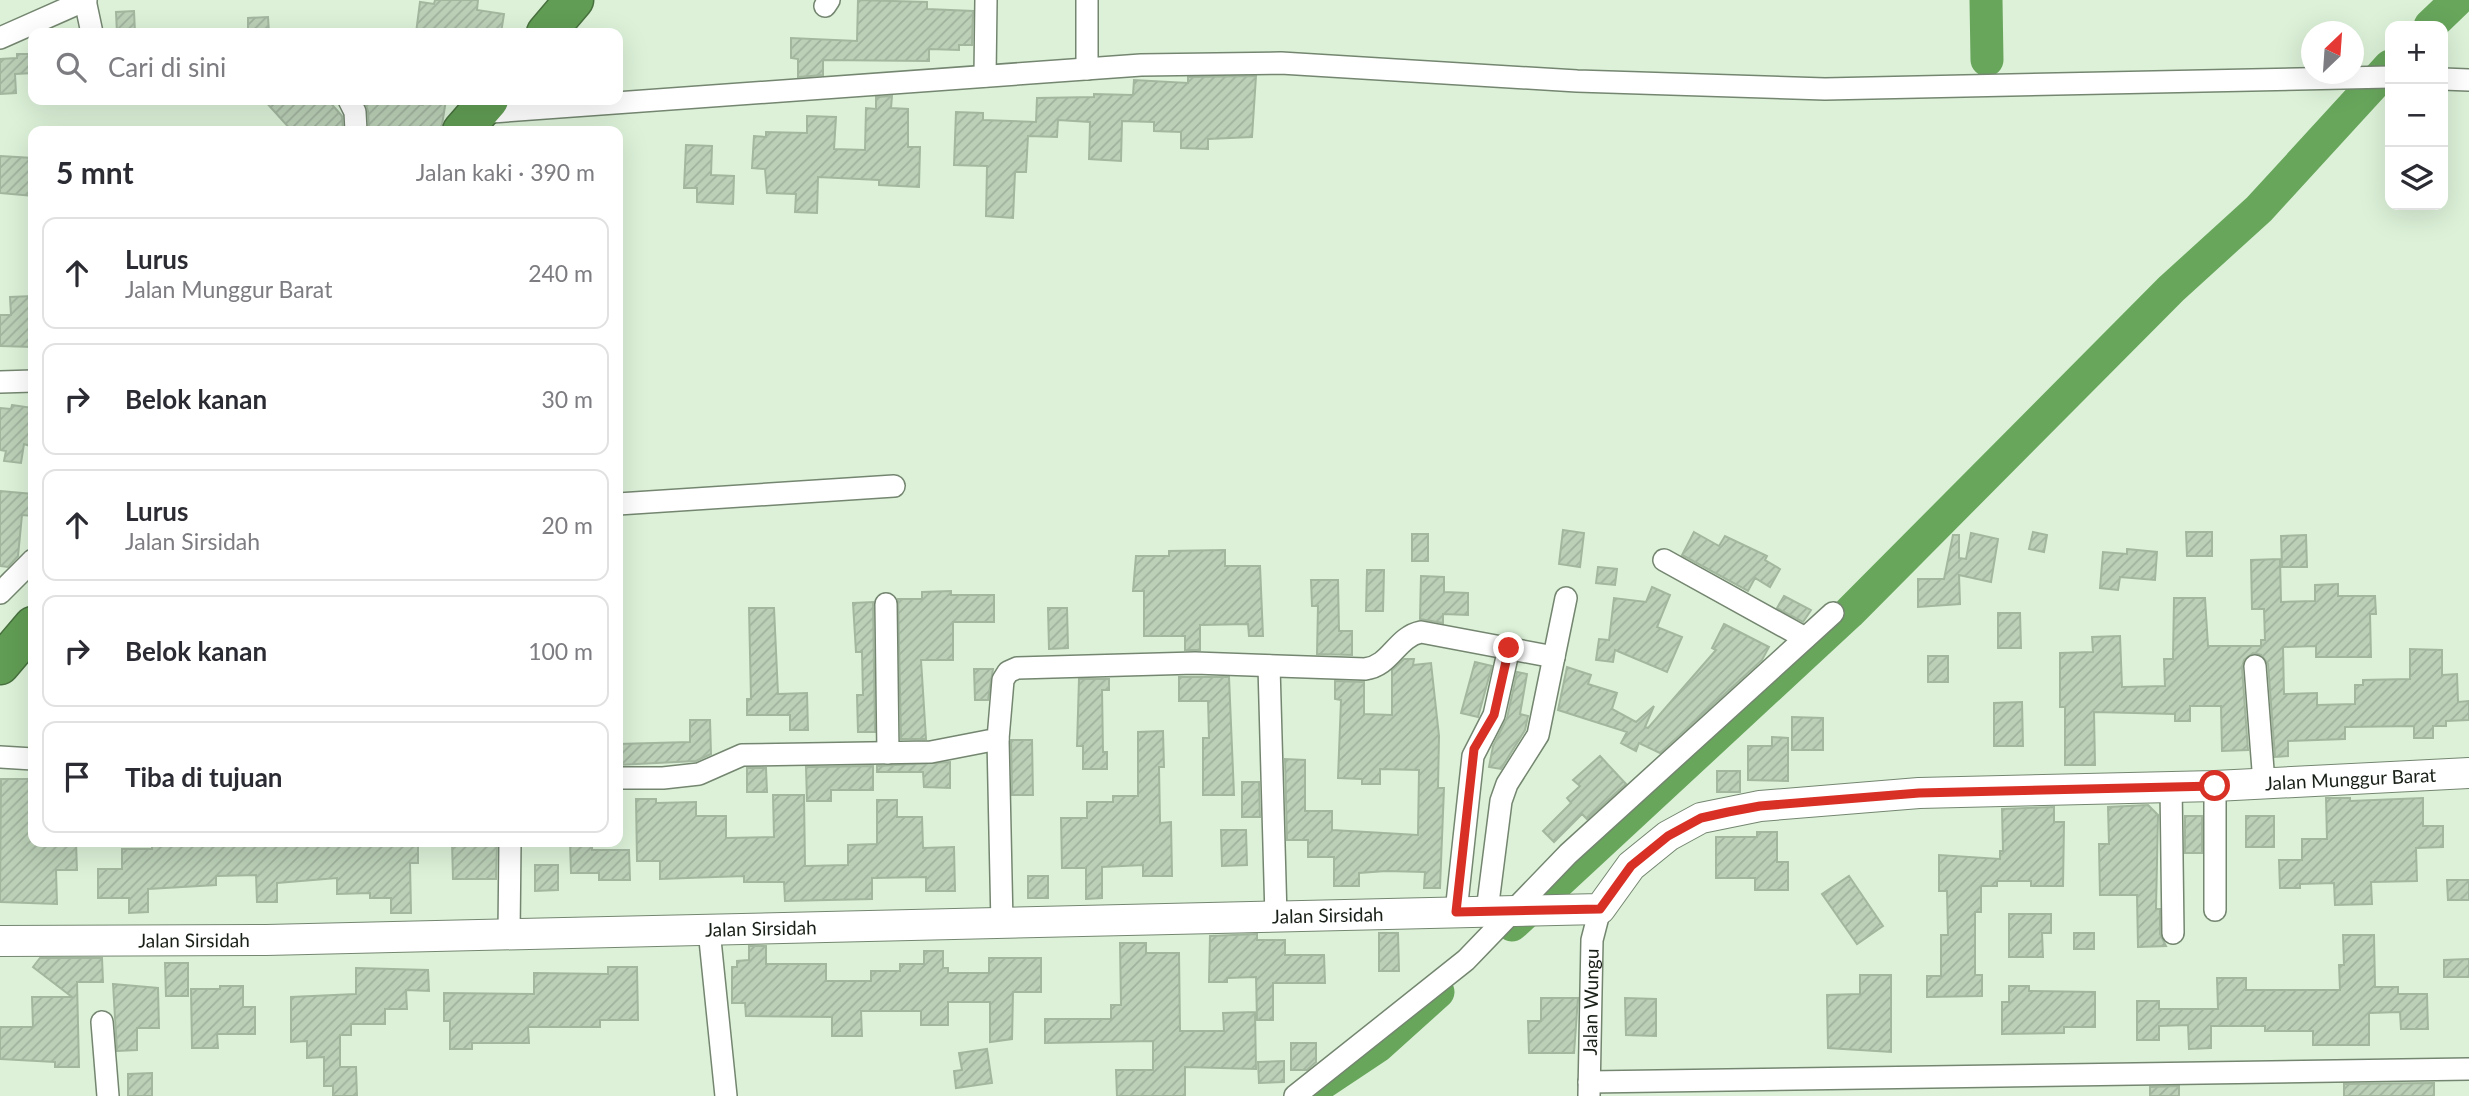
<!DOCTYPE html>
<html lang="id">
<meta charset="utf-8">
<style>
:root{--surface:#fff;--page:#f7f7f7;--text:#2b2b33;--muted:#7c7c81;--line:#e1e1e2}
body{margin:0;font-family:Lato,sans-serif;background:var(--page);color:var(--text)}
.controls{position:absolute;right:21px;top:21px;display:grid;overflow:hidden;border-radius:14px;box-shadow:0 7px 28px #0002}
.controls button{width:63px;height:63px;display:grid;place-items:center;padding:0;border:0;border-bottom:2px solid var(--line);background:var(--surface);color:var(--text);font:35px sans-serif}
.compass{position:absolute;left:2301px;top:21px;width:63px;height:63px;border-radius:50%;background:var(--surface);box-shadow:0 7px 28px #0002;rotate:25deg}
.stop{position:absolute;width:21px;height:21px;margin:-16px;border:5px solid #d93025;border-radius:50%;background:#fff}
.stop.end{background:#d93025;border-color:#fff;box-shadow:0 2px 7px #0008}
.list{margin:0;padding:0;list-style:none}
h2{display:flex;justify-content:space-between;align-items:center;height:91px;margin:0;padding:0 28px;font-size:30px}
h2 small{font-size:23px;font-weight:400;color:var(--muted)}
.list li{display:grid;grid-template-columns:46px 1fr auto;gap:21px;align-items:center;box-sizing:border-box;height:112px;margin:0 14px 14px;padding:0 14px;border:2px solid var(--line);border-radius:14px}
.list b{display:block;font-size:26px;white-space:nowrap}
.list p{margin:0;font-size:23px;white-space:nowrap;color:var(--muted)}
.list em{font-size:23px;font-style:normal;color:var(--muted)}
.icon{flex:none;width:38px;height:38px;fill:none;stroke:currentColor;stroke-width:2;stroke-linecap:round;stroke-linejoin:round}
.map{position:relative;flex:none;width:2469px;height:1096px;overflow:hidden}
.search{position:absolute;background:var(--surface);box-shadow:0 7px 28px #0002;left:28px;top:28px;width:595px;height:77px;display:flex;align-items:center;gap:18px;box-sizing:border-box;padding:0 24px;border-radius:14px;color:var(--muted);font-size:26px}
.panel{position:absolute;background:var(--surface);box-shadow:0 7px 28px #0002;left:28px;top:126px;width:595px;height:721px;border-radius:14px}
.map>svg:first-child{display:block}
</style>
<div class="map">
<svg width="2469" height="1096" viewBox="0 0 2469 1096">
<defs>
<pattern id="building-hatch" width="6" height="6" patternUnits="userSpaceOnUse" patternTransform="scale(1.75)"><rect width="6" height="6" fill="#bbd0b7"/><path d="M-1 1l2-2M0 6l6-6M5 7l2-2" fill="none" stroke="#a0b29d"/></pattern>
</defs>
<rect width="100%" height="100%" fill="#dcf1d8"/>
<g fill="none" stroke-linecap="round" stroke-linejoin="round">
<path stroke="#68a65c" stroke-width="33" d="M1986,0L1987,60
M2430,26L2457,0
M1512,925L1849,613L2171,289L2259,209L2390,66
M1318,1086L1378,1046L1438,992"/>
</g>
<path fill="url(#building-hatch)" stroke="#a3b79f" stroke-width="2" d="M435,0H478L477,10L504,14L501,33H416L420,2L434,4Z
M858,0L927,2V9L973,11L972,45H959V50L929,49V61L823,60V75L798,77V59L791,58V38L857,41Z
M134,11L135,33H117L116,12Z
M268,17L269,33H248V18Z
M17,54H33V73L15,74L16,93L0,94V59L17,58Z
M1256,76L1252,137L1208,139V149L1181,148V132L1154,131V122L1122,121L1121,161L1089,159L1090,122L1058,120L1057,137L1028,136L1026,172H1015L1013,218L986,216L987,166L954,165L956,112L983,113V120L1036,122L1037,98L1094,97V94L1133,95L1134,80L1188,83V77Z
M892,96L891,108L908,109V147H920L919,187L879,185V180L818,177L817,213L795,212L796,194L767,193L765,169L752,168L754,136L766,137V132L807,133V116L836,117L834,149L865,150L866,108L876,109V97Z
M264,100H328L342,116L343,131H292Z
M364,100H397L423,105L424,100H446L441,131H369L368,111Z
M686,145L712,146L711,175L734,176L733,204L697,202V188H684Z
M0,156L33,158V196L0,193Z
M33,296V347L0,346V315H11L10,297Z
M12,405L33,408V447L24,444L21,463L4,461L6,451L0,450V408L11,409Z
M0,491L33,494V516L22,515L18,556L8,567L0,566Z
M1563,530L1584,533L1580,567L1559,564Z
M1694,532L1719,546L1725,536L1767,556L1765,560L1780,569L1770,587L1755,578L1748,591L1682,555Z
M2033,532L2047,535L2044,552L2029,549Z
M2186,532H2212V556H2187Z
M1971,533L1998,539L1991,582L1959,575L1960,604L1918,607V579H1944L1953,535H1959V558L1966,559Z
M1412,534H1428V561H1412Z
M2306,535L2307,567H2282L2281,536Z
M2127,549L2157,552L2155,580L2120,577L2118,590L2100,588L2103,552L2127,554Z
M1225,550V566H1260L1263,636H1249L1248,624L1200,625V650H1185V636H1144V591H1133L1136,556H1169V551Z
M2280,559L2281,602L2315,601V585L2338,584V596H2375L2376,614H2370L2371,657H2316V646L2283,647L2284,694L2317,693V705L2355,704V685H2363V680L2410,679V649L2442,650V675L2457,674L2458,702L2469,701V720L2446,721V726H2433V738H2414V726L2345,727V739L2288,741V756L2275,757L2268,664L2261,655L2253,653L2244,660L2242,667L2248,750L2222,751L2221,706H2190V721H2175V714L2094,712L2095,765H2065V707H2060V653L2093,652L2092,637L2120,636L2122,687L2165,686L2164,659H2173L2174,598H2205L2208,646H2261V640H2265L2264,609H2252L2251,560Z
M1598,567L1617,569L1615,585L1596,583Z
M1367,570H1384L1383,611H1366Z
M1421,576L1444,577V592L1468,593V615L1443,614V623L1420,619Z
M1311,580H1338L1339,631H1352V655L1317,654L1318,606H1312Z
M1652,587L1670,595L1657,627L1682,637L1667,672L1615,650L1613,662L1596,660L1599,639L1609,640L1614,598L1646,602Z
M951,591V595H994V622H953V660H921L926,739H901L898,599H922V592Z
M1784,596L1811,610L1803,622L1777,608Z
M873,602L875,732H858L857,695H863L862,652H856L853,603Z
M749,608H774L778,694L807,693L808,730H790V715H747V699H751Z
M1048,608H1067L1068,648L1049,649Z
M1998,613H2020L2021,648H1998Z
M1724,624L1769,647L1762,660L1660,753L1639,743L1636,751L1621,743L1627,732L1558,710L1567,667L1591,675L1588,684L1617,693L1612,709L1636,722L1654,706L1645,727L1648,728L1716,650L1712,648Z
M1928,656H1948V682H1928Z
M1404,659H1414L1413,665L1431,663L1439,736L1438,788H1444L1440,888H1424L1425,872L1386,871L1359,873V886H1334V857H1308V840H1287L1285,759L1305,760V811H1332V830L1418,835L1419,770L1380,769V784H1362V779L1338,778L1341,700L1335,699V681L1364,682V714L1392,715V670Z
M1475,662L1492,666L1478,717L1461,713Z
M974,669H993L988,700H975Z
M1517,672L1527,674L1520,714L1528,716L1525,730L1501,769L1489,767L1493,746L1507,718Z
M1179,677H1229L1234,795H1203V738H1209L1208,701H1179Z
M1079,679H1109V690H1102L1103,752H1107V769H1083V746H1077Z
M2022,702L2023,746H1994V703Z
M1792,717L1823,718V750H1792Z
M690,720H710L711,754L696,761L618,765V744L690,742Z
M1163,731L1164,767H1159L1160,823L1171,822L1172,876H1143V865L1102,867V898L1086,899V868H1062L1061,818H1087V802H1113V796H1138V732Z
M1772,737L1788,738V781L1748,780V746H1772Z
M1011,740H1032L1033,795H1012Z
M1600,756L1626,784L1587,819L1582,814L1554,842L1543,831L1571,803L1567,798L1580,786L1573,780Z
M950,762V788L924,787L923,772H877V766Z
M873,766V790H831V801H807L806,767Z
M747,768H766L767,792H747Z
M1717,771H1740V792H1717Z
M1,779H33V842H76L77,870H56L57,904L0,902Z
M1242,782H1259L1260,817H1242Z
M773,795H804L805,866L848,865V845L877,844V800H897V817H922L923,848L954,847L955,891H926V877L872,878V899L785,901L784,882H744V876L660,879V861H637L636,799H656V803L696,802V816H726V838L774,837Z
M2326,798H2350V801L2423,798V826H2443V847L2416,848L2417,881L2371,882L2372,904L2335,905L2334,883L2300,884V888H2280L2279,860H2302V839H2327Z
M2148,805L2158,815L2156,909H2160V934L2166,946L2138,947L2137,895H2100L2099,844H2109L2108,807Z
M2054,807V822H2064L2063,886H2031V881H1997V886H1981V912H1975V975H1982V996L1927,997V976H1941V935H1948L1947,891H1939V855L2000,859V851H2003L2002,809Z
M2185,816H2202V853H2185Z
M2246,816H2274V847H2246Z
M1221,830H1246L1247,865L1222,866Z
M1757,832H1777V862H1788V890H1755V878H1716V837H1757Z
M152,842H418V863H410L411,913H391V898H370V893L337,894V878L277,883V902H257L256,875L216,876V885L148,889V912L129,913V898H98V869H122V849H152Z
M452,842H497L496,879H453Z
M570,842H592V850H629L630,880H599V873H571Z
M535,865H558V890L535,891Z
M1028,876H1048V898H1028Z
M1849,876L1883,926L1857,944L1822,894Z
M2447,880H2469V900H2448Z
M2009,914H2051V933H2042L2043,957H2009Z
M1379,933H1398L1399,971H1379Z
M2074,933H2094V949H2074Z
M1257,934V940H1285V955H1324L1325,983H1273V1020H1257L1256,977L1227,978V982H1209L1210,936Z
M2343,935H2374L2375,987H2398V994H2427L2428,1029H2401L2400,1012L2369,1013V1045H2313V1031H2265V1026H2211V1048L2189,1049L2188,1025L2159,1026V1040H2137V1001H2159V1009H2218L2217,978H2246V990H2340L2339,965H2344Z
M1120,943H1146V953H1179L1180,1031H1224L1223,1013L1255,1012L1256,1069L1185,1067V1096H1117L1116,1070H1153V1041L1045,1043V1019H1111V1005H1121Z
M749,946H766V964H826V981H871V971H900V964H924V951H943V968H948V973H989V958H1041V992H1013L1012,1039L990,1042V1002H948V1025H921V1011H861L862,1036H832V1017L746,1016L745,1003H732V967H737V961L749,960Z
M40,958H102L103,982H77L79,1067H55V1062L0,1059V1027H33L32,997H72L33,967Z
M2469,959V977H2444V960Z
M165,963H188V996H166Z
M608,967H637L638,1020H600V1027H528L529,1043H472V1049H450V1021H444V993L534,994V973L608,974Z
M356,968L428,970L429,991L406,990L407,1009H385V1024H351V1035H340V1067H356L357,1096H333V1086H324V1057L307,1058V1041L291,1042V997L356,994Z
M1860,975H1891V1052L1828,1048L1827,995L1860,994Z
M113,984L158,988L159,1028H137V1050L117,1051Z
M220,986H243V1007H255V1034H217L218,1048H192L191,989H220Z
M2009,986H2029V991L2095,992V1027H2064V1033L2002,1034V1002H2009Z
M1541,998H1578L1574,1053H1529L1528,1021H1541Z
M1625,998L1656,999V1036L1626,1035Z
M1291,1043H1316V1062L1307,1070H1291Z
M987,1049L992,1083L956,1088L954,1071L962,1070L959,1053Z
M1284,1061V1082L1259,1083L1258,1062Z
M152,1073V1096H128V1074Z
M2434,1083V1096H2344V1084Z
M2179,1086V1096H2150V1087Z"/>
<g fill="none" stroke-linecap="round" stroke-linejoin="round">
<defs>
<g id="street">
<path d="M85,0L92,33"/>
<path d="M825,6L829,0"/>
<path d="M0,38L86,0"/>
<path d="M1087,69V0"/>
<path d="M985,76L986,0"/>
<path d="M2443,79L2469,80"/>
<path d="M349,100L355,112L356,131"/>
<path d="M478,113L1141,65L1281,63L1577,81L1825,89L2390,77"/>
<path d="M0,382L33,381"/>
<path d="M618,504L894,486"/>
<path d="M1664,560L1805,638"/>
<path d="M0,593L33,560"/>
<path d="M886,604L888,753"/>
<path d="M1269,666L1276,917"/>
<path d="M2255,666L2264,783"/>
<path d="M998,739L1002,924"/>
<path d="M0,757L33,759"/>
<path d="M618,778H663L699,774L742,755L931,752L998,739L1003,680L1008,672L1017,668L1195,663L1365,669C1391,666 1396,637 1421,632L1554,657"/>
<path d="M2171,785L2173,933"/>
<path d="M2215,786V910"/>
<path d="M1487,911L1501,801L1507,784L1538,735L1566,598"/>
<path d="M1456,912L1473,756L1494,715L1509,648"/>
<path d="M709,930L726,1096"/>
<path d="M509,934L510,842"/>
<path d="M102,1022L108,1096"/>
<path d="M1589,1082L2469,1069"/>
<path id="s1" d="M1589,1095L1592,940L1600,909"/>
<path d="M1295,1096L1466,960L1568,854L1833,613"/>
</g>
<g id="secondary">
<path id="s2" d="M0,941L266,940L1600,909L1631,866L1668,836L1701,818L1760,806L1919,793L2215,786L2469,773"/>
</g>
<path id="highway" d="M546,33L574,0
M462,131L489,100
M0,665L33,626"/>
</defs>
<use href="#street" stroke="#748670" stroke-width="24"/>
<use href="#secondary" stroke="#748670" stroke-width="32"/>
<use href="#highway" stroke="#48713f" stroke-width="41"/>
<use href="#street" stroke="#fff" stroke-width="21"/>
<use href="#secondary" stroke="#fff" stroke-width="30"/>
<use href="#highway" stroke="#619d54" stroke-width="38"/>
</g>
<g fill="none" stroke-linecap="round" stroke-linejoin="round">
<path stroke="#d93025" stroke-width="9" d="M1509,648L1494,715L1474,749L1456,912L1600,909L1631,866L1668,836L1701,818L1728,812L1760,806L1919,793L2215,786"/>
</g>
<g text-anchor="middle" stroke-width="5" stroke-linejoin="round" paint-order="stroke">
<g font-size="19" fill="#192017" stroke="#fff">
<text dy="7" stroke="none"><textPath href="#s2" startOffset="2390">Jalan Munggur Barat</textPath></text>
<text dy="7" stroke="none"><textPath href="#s2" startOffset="1328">Jalan Sirsidah</textPath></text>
<text dy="7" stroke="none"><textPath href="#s2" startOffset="761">Jalan Sirsidah</textPath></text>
<text dy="7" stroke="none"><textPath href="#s2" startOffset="194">Jalan Sirsidah</textPath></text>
<text dy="7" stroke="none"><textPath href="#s1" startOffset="93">Jalan Wungu</textPath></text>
</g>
</g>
</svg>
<div class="controls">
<button>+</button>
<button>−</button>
<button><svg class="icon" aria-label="layers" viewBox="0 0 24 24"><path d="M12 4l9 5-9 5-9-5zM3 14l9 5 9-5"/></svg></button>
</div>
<svg class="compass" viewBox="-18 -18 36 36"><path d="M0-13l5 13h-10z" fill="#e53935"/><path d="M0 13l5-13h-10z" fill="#7c7c81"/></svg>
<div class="stop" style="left:2215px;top:786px"></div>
<div class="stop end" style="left:1509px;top:648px"></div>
<div class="search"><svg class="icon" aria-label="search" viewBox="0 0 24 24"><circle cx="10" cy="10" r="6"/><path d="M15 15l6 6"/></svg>Cari di sini</div>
<section class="panel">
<h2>5 mnt<small>Jalan kaki · 390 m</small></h2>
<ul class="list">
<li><svg class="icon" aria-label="ahead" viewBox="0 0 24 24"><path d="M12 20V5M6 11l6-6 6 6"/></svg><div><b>Lurus</b><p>Jalan Munggur Barat</p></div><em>240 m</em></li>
<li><svg class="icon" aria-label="right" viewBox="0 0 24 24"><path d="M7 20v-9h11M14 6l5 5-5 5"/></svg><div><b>Belok kanan</b></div><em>30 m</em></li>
<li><svg class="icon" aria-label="ahead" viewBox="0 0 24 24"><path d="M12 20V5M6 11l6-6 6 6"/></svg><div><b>Lurus</b><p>Jalan Sirsidah</p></div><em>20 m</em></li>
<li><svg class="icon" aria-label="right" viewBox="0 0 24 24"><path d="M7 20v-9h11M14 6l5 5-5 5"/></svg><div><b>Belok kanan</b></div><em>100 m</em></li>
<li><svg class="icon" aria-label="arrive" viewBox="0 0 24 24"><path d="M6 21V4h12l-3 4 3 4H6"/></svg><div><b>Tiba di tujuan</b></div></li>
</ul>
</section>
</div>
